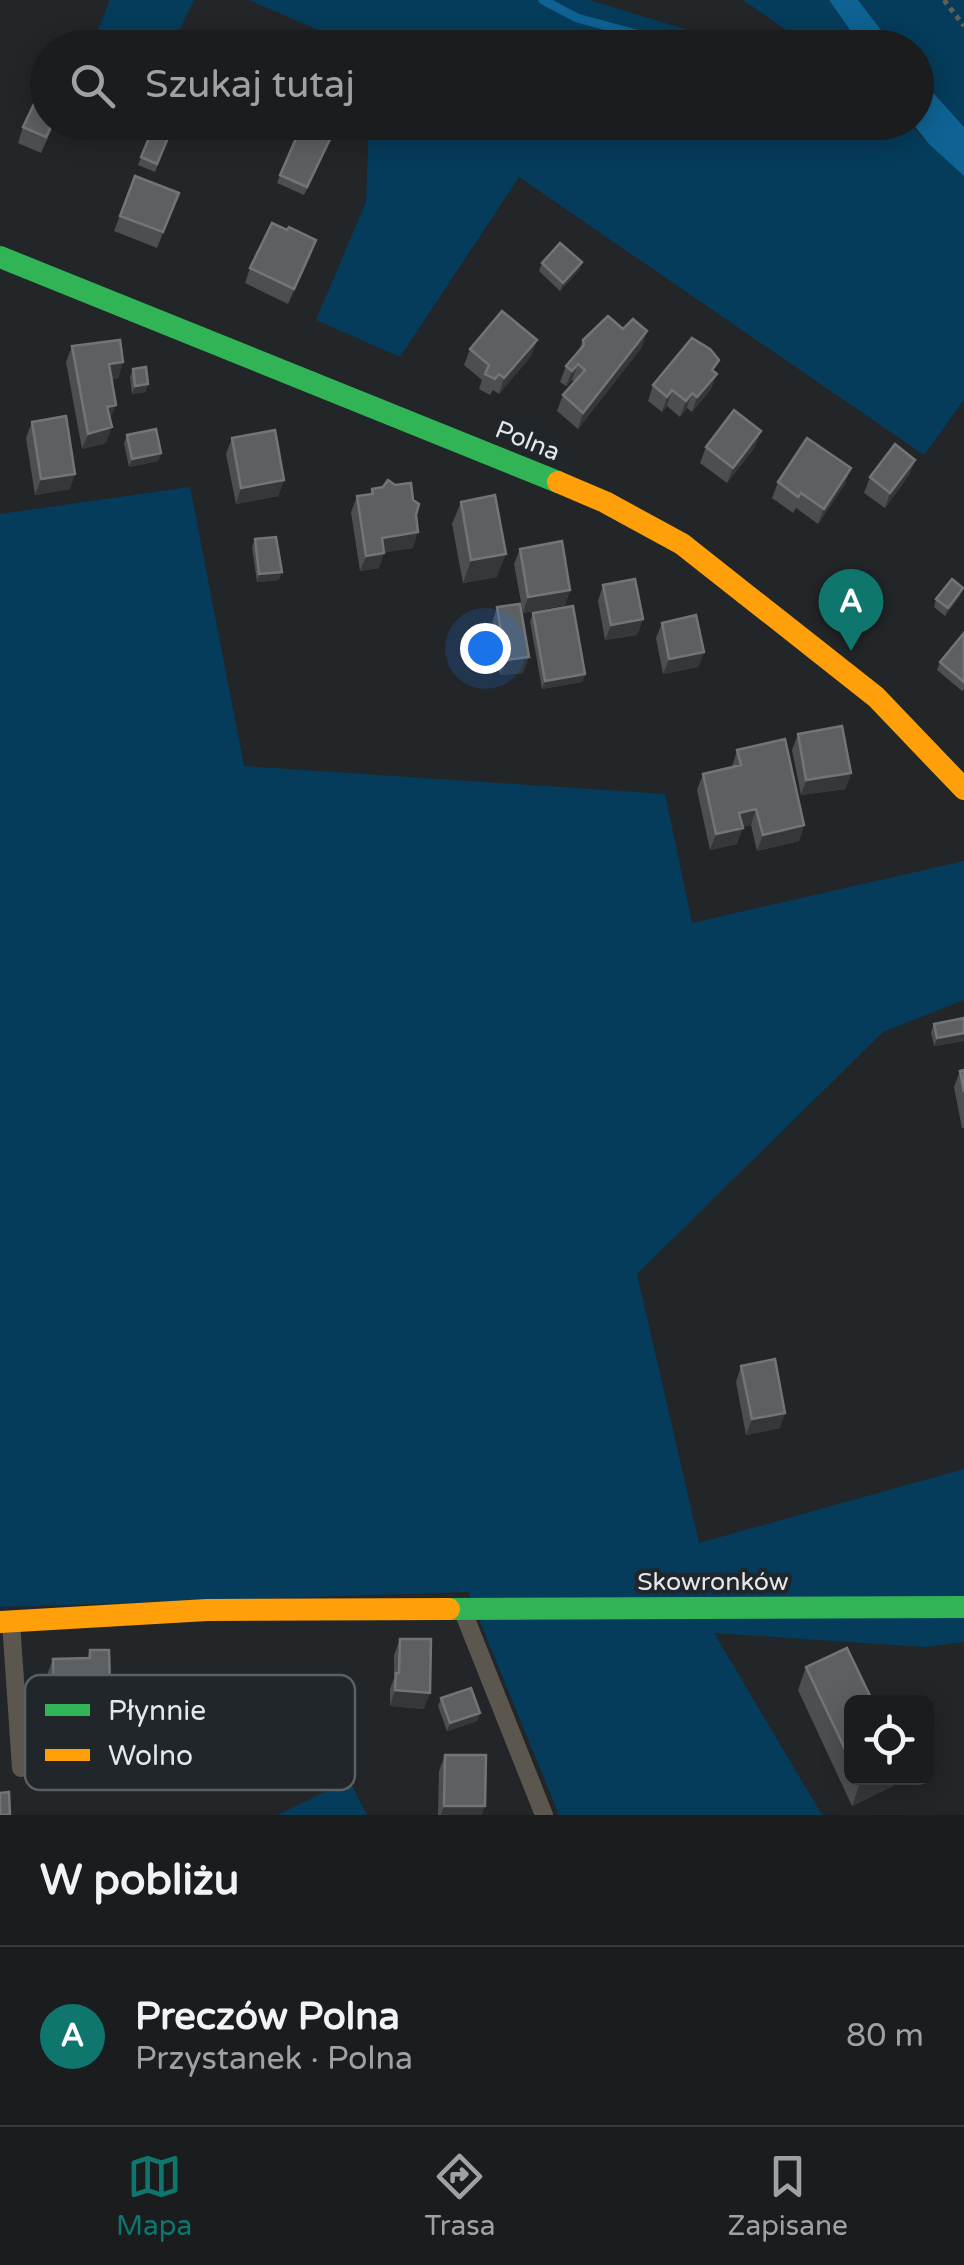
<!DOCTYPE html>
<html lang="pl">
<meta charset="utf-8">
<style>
:root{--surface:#1a1c1e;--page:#27292b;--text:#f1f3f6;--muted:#9fa1a4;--line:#383a3c;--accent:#0f766e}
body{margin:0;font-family:"Varela Round",sans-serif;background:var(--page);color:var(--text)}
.controls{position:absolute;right:30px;bottom:30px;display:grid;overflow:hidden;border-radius:15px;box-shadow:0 5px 25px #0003}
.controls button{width:90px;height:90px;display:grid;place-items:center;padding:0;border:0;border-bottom:2px solid var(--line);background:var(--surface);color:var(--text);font:50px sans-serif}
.you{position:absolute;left:485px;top:648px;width:35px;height:35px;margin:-25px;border:8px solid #fff;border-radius:50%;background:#1a73e8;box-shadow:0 0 0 15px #1a73e833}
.badge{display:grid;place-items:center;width:65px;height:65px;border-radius:50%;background:var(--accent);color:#fff;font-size:32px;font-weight:700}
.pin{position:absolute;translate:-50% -82px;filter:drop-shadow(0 2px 5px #0008)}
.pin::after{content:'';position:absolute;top:52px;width:35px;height:30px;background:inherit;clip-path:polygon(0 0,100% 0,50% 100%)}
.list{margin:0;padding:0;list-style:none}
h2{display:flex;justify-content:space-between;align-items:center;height:130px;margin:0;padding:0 40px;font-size:42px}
h2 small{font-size:32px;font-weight:400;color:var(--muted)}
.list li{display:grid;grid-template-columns:65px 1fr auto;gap:30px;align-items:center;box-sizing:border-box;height:180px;padding:0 40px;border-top:2px solid var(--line)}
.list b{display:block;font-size:38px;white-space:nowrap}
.list p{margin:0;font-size:32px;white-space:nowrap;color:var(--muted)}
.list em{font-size:32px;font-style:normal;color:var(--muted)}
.icon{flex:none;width:55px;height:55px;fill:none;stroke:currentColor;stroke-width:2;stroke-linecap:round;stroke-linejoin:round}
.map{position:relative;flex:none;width:964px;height:1815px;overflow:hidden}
.search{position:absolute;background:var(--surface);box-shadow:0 5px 25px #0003;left:30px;right:30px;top:30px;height:110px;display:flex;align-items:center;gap:25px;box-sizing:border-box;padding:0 35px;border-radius:55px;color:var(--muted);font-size:38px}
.sheet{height:310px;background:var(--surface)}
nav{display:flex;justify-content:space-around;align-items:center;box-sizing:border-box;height:140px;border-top:2px solid var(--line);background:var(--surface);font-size:28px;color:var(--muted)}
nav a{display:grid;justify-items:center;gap:5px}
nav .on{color:var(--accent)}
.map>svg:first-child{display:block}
</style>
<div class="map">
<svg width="964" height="1815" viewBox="0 0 964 1815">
<rect width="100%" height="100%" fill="#232628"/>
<path fill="#053c5b" d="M110,0H194L171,47H91Z
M249,0H589L744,47H358Z
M743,0H829L862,47H784L786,30Z
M858,0H964V127L917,75L916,48L894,47Z
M369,123H908L964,176V400L924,455L519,177L400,357L316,320L366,202Z
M190,487L244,766L665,794L692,923L964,861V1000L883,1032L637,1274L699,1543L964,1469V1642L926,1647L714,1633L822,1815H559L468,1592L0,1607V514Z
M349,1780L367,1815H278Z"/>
<path fill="#0e6394" d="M829,0H858L894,47H862Z
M917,75L964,127V176L929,144L912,123L916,122Z"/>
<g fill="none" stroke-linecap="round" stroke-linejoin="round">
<path stroke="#0e6394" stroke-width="9" d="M543,0L577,18L688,48"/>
<path stroke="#5f5e59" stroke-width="5" stroke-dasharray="5 5" stroke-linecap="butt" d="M944,0L964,26"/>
<path stroke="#5b574e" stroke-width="18" d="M464,1614L544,1815
M11,1622L21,1768"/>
<path stroke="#30b455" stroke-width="22" d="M0,257L558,482
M449,1609L964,1607"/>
<path stroke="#ff9f0a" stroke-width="22" d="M558,482L605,502L682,544L876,697L964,789
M0,1622L207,1610L449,1609"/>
</g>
<path fill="#4c4f52" d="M55,122L41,153L18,143L23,127Z
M154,126L170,133L155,172L138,165Z
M327,147L304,195L277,183L280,175Z
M135,176L179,193L157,248L114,231Z
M287,230L311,256L288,304L245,283L250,268Z
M582,262L579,270L560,291L539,271L542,263Z
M537,340L531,356L499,394L493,390L490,395L479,389L482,380L464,365L470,349Z
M583,340L642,347L578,429L557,411L563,395L575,382L572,380L566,386L560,382L566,366L579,350Z
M72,346L123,362L118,378L111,379L110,420L106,443L82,449L66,362Z
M133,369L146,392L132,394L130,377Z
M715,372L711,389L692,412L687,408L680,417L667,406L662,412L648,401L653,385Z
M32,422L70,489L35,495L26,438Z
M127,435L161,453L158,461L129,467L124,443Z
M232,438L284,480L278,496L236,504L226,454Z
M706,447H755L727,483L700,463Z
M915,460L909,475L885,508L864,493L870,477Z
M778,482L845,484L818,524L796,508L793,513L772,498Z
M372,489L416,515L413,548L384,552L379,568L360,571L351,512L357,496L370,494Z
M461,502L497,577L463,583L452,524Z
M255,539L279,580L257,582L252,547Z
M520,549L570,590L565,605L523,613L514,564Z
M603,585L643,619L637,635L605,640L598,601Z
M960,596L945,616L934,607L936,599Z
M497,607L523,673L500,675L492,623Z
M533,613L585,674L582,682L542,689L530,621Z
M662,623L704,652L698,667L663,674L656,638Z
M964,633V689L962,691L937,670L940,662Z
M798,734L851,773L845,789L801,795L792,750Z
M737,750L804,825L799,841L757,851L751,825L742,827L737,844L710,850L697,790L703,774L732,767Z
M964,1018V1041L934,1046L931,1032L934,1024Z
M964,1070V1128H962L954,1087L960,1071Z
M741,1366L780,1428L746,1435L736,1382Z
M400,1639L424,1709L390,1706V1689L394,1678V1655Z
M90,1650L106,1734L75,1735L74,1718L48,1719L47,1675L53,1659L87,1658Z
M806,1667L852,1702V1778H896L893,1786L852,1806L798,1690Z
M441,1698L480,1713L477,1721L447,1731L438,1706Z
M445,1755L482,1815H438L439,1771Z"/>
<path fill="#35383a" d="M316,240L311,256L288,304L294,289Z
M582,262L579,270L560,291L563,283Z
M647,331L642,347L578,429L583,413Z
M537,340L531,356L499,394L504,378Z
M123,362L118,378L103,380L109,364Z
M578,364L572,380L566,386L572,371Z
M717,374L711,389L692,412L697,397Z
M148,384L146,392L132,394L135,386Z
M672,390L667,406L662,412L667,397Z
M692,393L687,408L680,417L686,401Z
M116,405L110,420L107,407Z
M112,427L106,443L82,449L88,434Z
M761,431L755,447L727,483L733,468Z
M161,453L158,461L129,467L132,459Z
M915,460L909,475L885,508L890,493Z
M851,468L845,484L818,524L824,509Z
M75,474L70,489L35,495L41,479Z
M284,480L278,496L236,504L241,488Z
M418,532L413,548L376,554L382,538Z
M384,553L379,568L360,571L366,556Z
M506,554L497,577L463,583L471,560Z
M282,572L279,580L257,582L259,574Z
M963,588L960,596L945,616L948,608Z
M570,590L565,605L523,613L528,597Z
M643,619L637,635L605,640L611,625Z
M704,652L698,667L663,674L669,659Z
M529,657L523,673L500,675L506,660Z
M585,674L582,682L542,689L545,681Z
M851,773L845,789L801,795L806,780Z
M756,809L751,825L733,829L739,813Z
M804,825L799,841L757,851L763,835Z
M743,828L737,844L710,850L716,834Z
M964,1033V1041L934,1046L937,1038Z
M785,1413L780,1428L746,1435L752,1419Z
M395,1690L430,1693L424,1709L390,1706Z
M54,1703H80L74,1718L48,1719Z
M480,1713L477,1721L447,1731L450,1723Z
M111,1718L106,1734L75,1735L81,1719Z
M872,1778H896L893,1786L852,1806L860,1783Z
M444,1806H485L482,1815H441Z"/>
<path fill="#5d6062" stroke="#727578" stroke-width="2.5" d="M44,83L48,85V122H53L46,137L23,127Z
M302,125L330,139L307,187L280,175Z
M154,126L170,133L157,164L141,157Z
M135,176L179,193L163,232L120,216Z
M272,223L287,230L289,227L316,240L294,289L250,268Z
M560,243L582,262L563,283L542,263Z
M502,311L537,340L504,378L499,374L495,379L485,374L489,365L470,349Z
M608,316L623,329L633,319L647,331L583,413L563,395L585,370L578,364L572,371L566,366L584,345L583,340Z
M692,338L710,349L719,360L712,370L717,374L697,397L692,393L686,401L672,390L667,397L653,385Z
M120,340L123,362L109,364L116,405L107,407L112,427L88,434L72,346Z
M146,367L148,384L135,386L133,369Z
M734,410L761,431L733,468L706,447Z
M66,416L75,474L41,479L32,422Z
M156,429L161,453L132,459L127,435Z
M275,430L284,480L241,488L232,438Z
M807,438L851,468L824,509L801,493L798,497L778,482Z
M895,444L915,460L890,493L870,477Z
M388,480L395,485L411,483L413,500L419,504L416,515L418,532L382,538L384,553L366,556L357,496L373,494L372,489L383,487Z
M495,495L506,554L471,560L461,502Z
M276,537L282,572L259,574L255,539Z
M562,541L570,590L528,597L520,549Z
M635,579L643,619L611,625L603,585Z
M952,579L963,588L948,608L936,599Z
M520,604L529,657L506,660L497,607Z
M573,606L585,674L545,681L533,613Z
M696,615L704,652L669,659L662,623Z
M964,633V682L940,662Z
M842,726L851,773L806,780L798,734Z
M785,739L804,825L763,835L756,809L739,813L743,828L716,834L703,774L741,765L737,750Z
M964,1018V1033L937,1038L934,1024Z
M964,1070V1092L960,1071Z
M775,1359L785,1413L752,1419L741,1366Z
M400,1639H431L430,1693L395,1690L396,1673H399Z
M847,1648L873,1702H852V1764L806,1667Z
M90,1650H109L111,1718L81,1719L80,1703H54L53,1659L90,1658Z
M471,1688L480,1713L450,1723L441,1698Z
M445,1755H486L485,1806H444Z
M858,1778H872L860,1783Z
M9,1792L10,1815H0V1793Z"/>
<g text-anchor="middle" stroke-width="9" stroke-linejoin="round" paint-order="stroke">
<g font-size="25" fill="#e5e8eb" stroke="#21262a">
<text transform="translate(528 440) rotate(22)" y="9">Polna</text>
<text x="713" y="1590">Skowronków</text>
</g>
</g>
<rect x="25" y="1675" width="330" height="115" rx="15" fill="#21262a" stroke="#5c6064" stroke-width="2.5"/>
<rect x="45" y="1704" width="45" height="12" fill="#30b455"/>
<rect x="45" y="1749" width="45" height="12" fill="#ff9f0a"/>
<g font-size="28" fill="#e5e8eb">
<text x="108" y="1720">Płynnie</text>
<text x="108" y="1765">Wolno</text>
</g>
</svg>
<div class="controls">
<button><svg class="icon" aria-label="locate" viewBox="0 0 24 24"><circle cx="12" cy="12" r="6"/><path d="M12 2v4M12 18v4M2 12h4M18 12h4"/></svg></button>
</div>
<div class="you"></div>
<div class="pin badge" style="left:851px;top:651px">A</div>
<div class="search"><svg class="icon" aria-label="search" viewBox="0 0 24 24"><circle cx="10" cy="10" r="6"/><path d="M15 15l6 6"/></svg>Szukaj tutaj</div>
</div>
<section class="sheet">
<h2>W pobliżu<small></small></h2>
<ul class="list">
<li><span class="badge">A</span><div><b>Preczów Polna</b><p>Przystanek · Polna</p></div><em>80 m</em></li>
</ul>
</section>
<nav>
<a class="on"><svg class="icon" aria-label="map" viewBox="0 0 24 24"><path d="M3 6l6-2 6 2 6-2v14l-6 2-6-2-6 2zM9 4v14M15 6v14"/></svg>Mapa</a>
<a><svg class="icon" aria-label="directions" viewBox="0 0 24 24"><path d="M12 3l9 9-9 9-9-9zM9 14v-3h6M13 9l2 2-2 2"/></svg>Trasa</a>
<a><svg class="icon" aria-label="saved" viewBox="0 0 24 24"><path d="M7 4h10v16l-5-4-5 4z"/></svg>Zapisane</a>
</nav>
